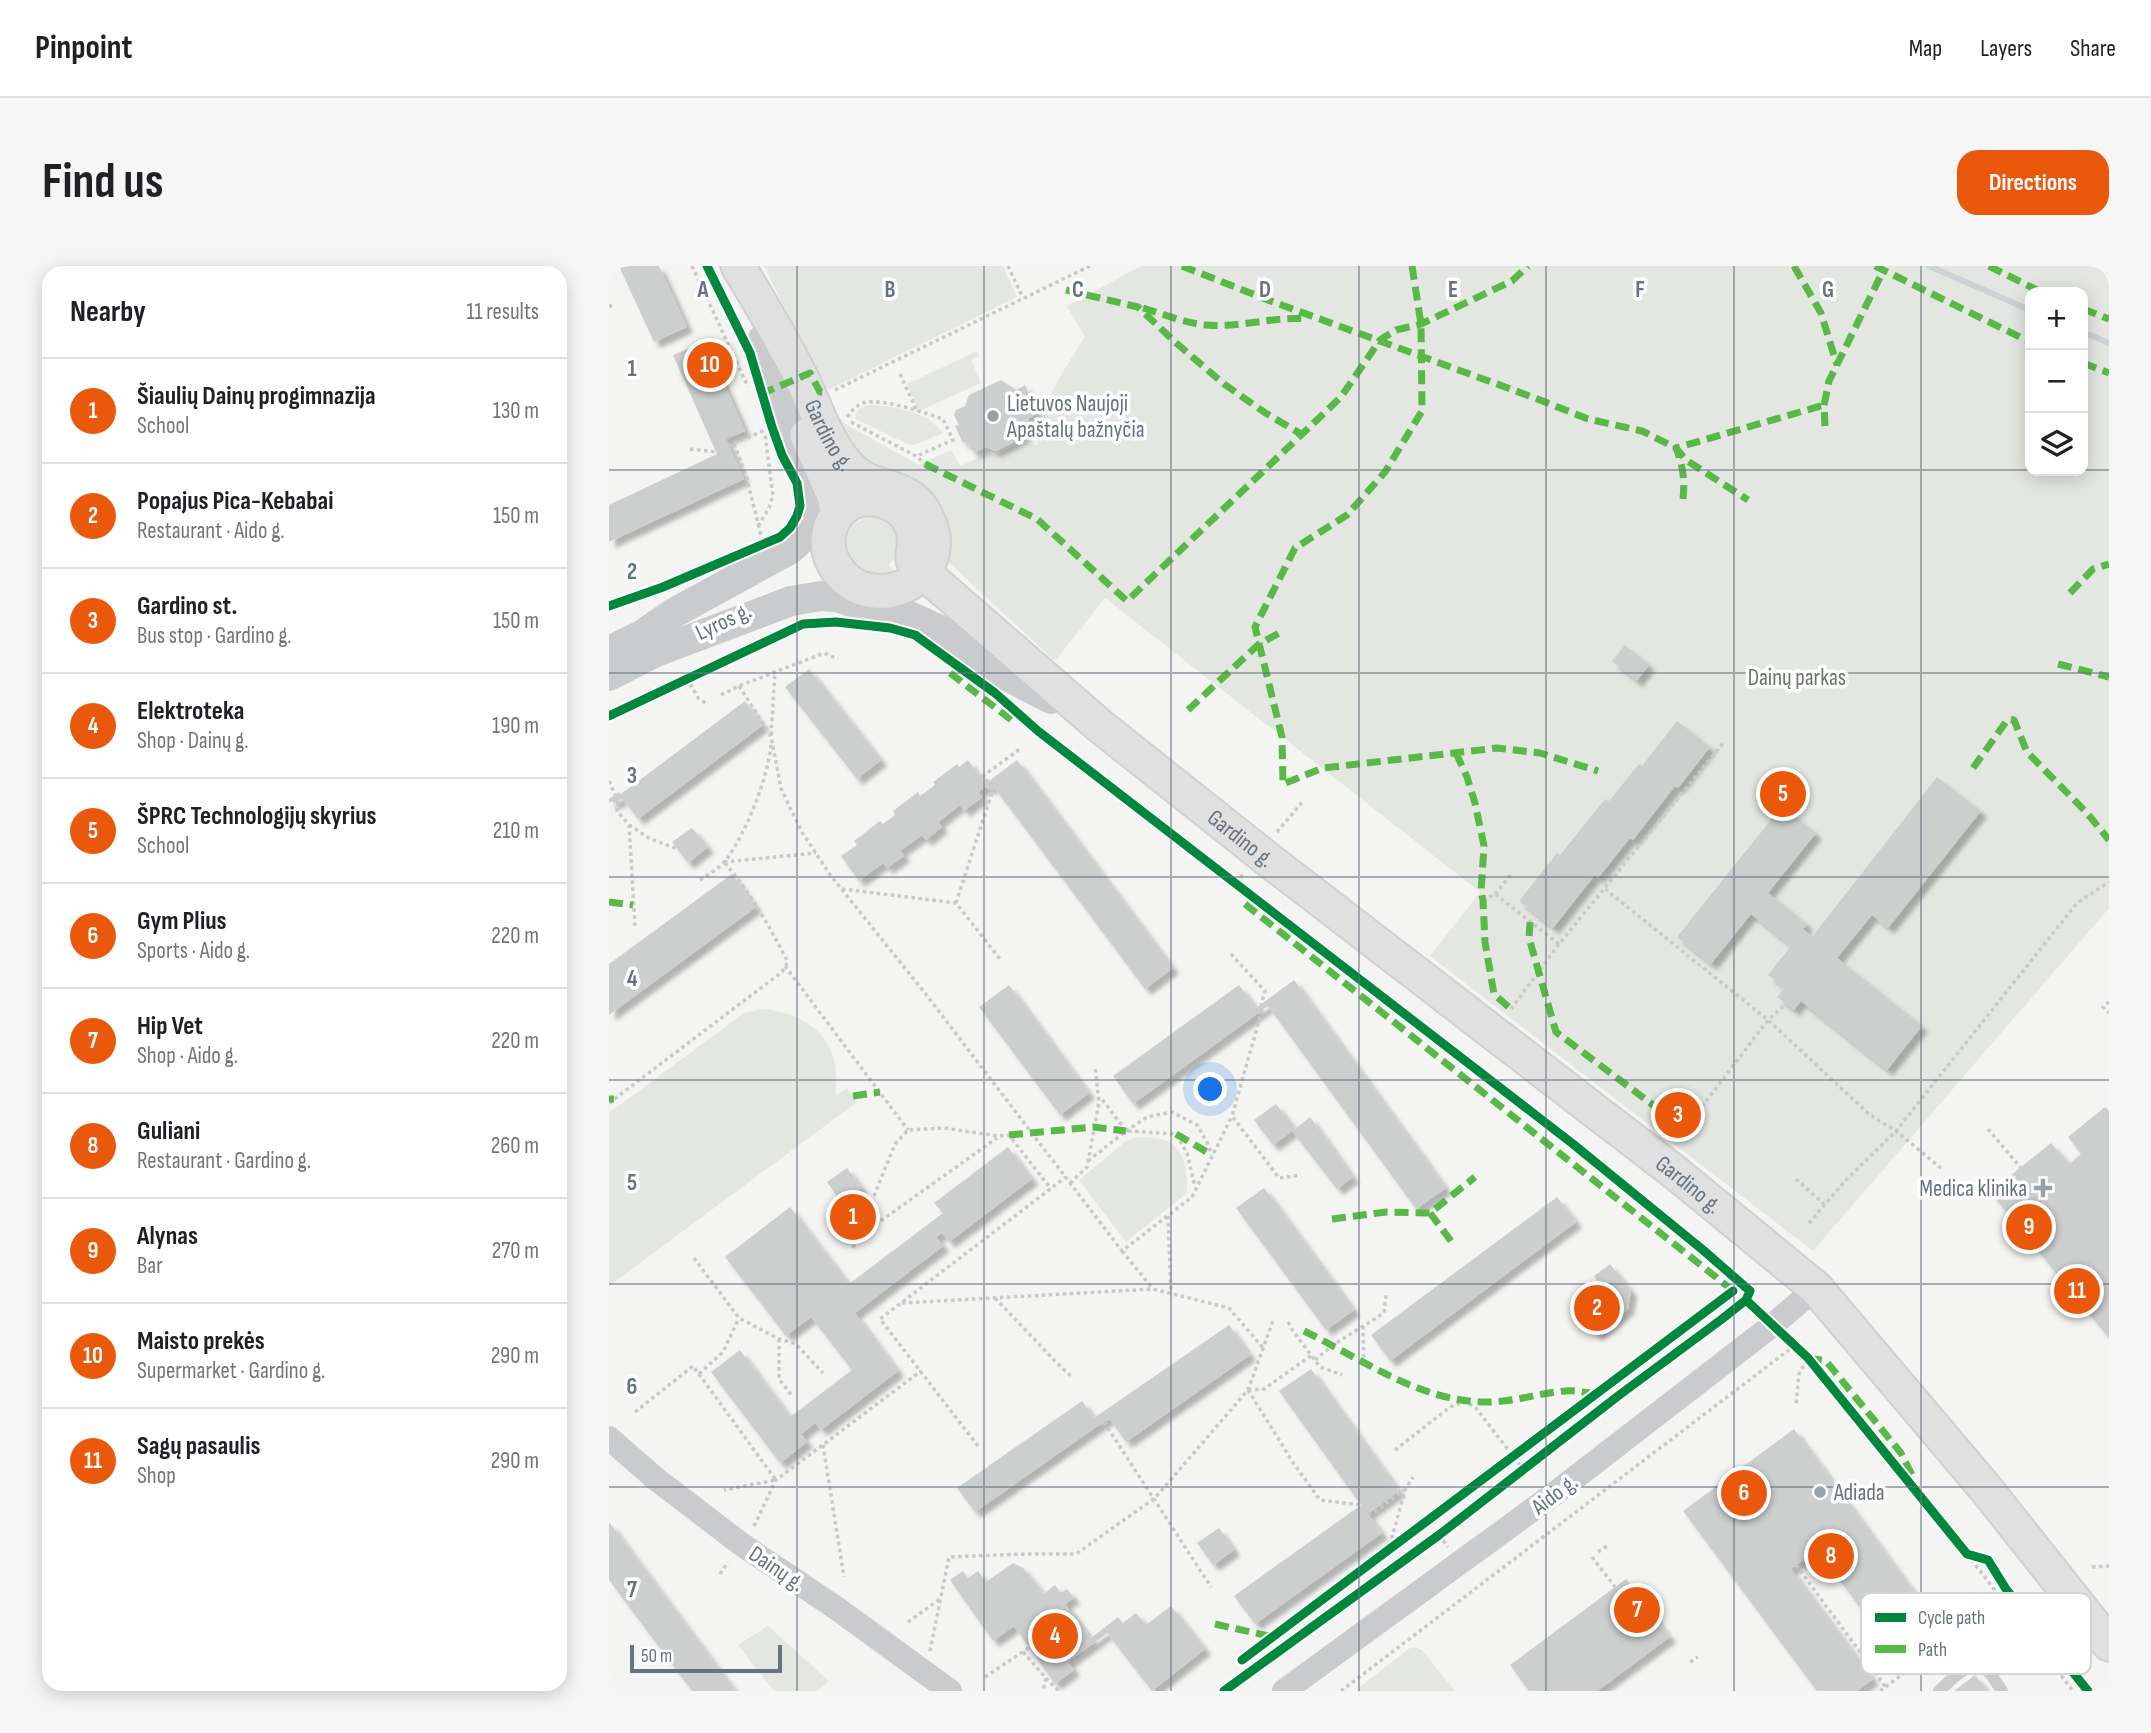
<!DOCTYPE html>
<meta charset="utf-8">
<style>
:root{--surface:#fff;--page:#f6f6f6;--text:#202124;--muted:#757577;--line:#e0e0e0;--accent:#ea580c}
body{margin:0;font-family:"Sofia Sans Condensed",sans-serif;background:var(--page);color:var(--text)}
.controls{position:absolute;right:21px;top:21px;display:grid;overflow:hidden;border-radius:14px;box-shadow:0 4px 18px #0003}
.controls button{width:63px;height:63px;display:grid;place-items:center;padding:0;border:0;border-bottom:2px solid var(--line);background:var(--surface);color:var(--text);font:35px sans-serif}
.scale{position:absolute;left:21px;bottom:18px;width:152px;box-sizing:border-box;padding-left:7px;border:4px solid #677380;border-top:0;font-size:19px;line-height:24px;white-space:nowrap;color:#677380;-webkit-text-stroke:5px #fff;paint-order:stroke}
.you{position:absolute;left:602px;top:824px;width:24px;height:24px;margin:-18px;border:5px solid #fff;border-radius:50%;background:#1a73e8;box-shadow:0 0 0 10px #1a73e833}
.badge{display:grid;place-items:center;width:46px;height:46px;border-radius:50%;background:var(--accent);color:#fff;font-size:23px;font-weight:700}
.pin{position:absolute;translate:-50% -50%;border:4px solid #fff;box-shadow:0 2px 7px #0006}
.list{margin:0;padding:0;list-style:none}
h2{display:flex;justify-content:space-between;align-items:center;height:91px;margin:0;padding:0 28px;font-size:30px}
h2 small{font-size:23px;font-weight:400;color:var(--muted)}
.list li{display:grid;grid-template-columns:46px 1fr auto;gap:21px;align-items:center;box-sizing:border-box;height:105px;padding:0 28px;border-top:2px solid var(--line)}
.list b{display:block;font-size:26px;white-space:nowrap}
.list p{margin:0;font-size:23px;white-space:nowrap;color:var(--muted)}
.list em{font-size:23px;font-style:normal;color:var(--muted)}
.icon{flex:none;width:38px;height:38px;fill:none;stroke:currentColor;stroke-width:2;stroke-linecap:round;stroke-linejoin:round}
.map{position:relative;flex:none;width:1500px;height:1425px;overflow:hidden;border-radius:21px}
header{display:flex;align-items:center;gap:42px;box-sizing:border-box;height:98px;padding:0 35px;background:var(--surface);border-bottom:2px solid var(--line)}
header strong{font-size:33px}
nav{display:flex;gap:38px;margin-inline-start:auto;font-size:24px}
.intro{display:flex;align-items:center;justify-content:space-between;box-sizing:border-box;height:168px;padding:0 42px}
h1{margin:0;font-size:49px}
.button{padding:18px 32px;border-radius:21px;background:var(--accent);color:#fff;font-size:24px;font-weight:700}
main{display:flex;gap:42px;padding:0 42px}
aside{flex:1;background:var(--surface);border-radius:21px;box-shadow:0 4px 18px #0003}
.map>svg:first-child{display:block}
</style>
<header>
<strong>Pinpoint</strong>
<nav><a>Map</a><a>Layers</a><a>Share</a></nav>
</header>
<div class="intro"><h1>Find us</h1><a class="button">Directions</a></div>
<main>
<aside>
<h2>Nearby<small>11 results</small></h2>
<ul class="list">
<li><span class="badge">1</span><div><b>Šiaulių Dainų progimnazija</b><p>School</p></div><em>130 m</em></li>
<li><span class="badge">2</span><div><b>Popajus Pica-Kebabai</b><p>Restaurant · Aido g.</p></div><em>150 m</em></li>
<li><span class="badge">3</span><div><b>Gardino st.</b><p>Bus stop · Gardino g.</p></div><em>150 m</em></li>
<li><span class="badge">4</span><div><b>Elektroteka</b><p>Shop · Dainų g.</p></div><em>190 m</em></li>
<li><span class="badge">5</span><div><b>ŠPRC Technologijų skyrius</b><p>School</p></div><em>210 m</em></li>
<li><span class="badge">6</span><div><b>Gym Plius</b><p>Sports · Aido g.</p></div><em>220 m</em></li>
<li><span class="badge">7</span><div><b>Hip Vet</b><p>Shop · Aido g.</p></div><em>220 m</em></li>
<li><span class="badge">8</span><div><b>Guliani</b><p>Restaurant · Gardino g.</p></div><em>260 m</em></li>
<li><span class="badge">9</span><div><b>Alynas</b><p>Bar</p></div><em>270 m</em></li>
<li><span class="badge">10</span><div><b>Maisto prekės</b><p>Supermarket · Gardino g.</p></div><em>290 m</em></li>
<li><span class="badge">11</span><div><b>Sagų pasaulis</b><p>Shop</p></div><em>290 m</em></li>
</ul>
</aside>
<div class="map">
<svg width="1500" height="1425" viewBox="0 0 1500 1425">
<defs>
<filter id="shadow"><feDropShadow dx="6" dy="6" stdDeviation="2" flood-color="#0004"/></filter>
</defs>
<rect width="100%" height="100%" fill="#f4f4f3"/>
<path fill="#e4e7e1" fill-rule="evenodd" d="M155,0H394L408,31L221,123L214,121Z
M532,0H1500V642L1204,985L821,690L871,626L496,332L446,395L335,292L258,202L227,153L228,150L238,159L310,199L342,184L351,200L380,187L386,189L413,176L428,179C436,131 450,111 476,71L458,40ZM1421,26H1474V205H1421Z
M368,85L370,90L362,94L372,117L310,145L298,118Z
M259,139C276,139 301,143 317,152C323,155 329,162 334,167L305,179L298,178L247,153L246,149L250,143Z
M259,251C288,251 299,278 280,299L286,306C246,317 213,267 259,251Z
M154,743C184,746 214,759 224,790C228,802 227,816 227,829L238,822L248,836L0,1020V847L135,747Z
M528,871C557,872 572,874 577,906C578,914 579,920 577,928L517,976L470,914L517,875Z
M159,1360L220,1415L208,1425H165L129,1379Z
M806,1381L813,1384L846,1425H749L748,1423L801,1382Z"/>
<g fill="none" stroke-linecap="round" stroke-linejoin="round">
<path stroke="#ccd2d5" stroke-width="6" d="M1320,0L1421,44
M1474,66L1500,77"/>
</g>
<path fill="#cdcece" filter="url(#shadow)" d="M10,0H50L78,61L45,76Z
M96,75L136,165L117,173L135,213L0,276V239L108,188L64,89Z
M392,114L407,124L416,119L429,147L420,152L418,169L387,185L376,181L367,186L362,184L358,175L354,177L346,160L350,159L345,149L347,144L356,140L360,129Z
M1016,379L1040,399L1028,415L1003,395Z
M200,403L272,494L248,513L176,421Z
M136,435L154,459L29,553L13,532L5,538L3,535L0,537V533L6,529L10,526L12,528Z
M1068,455L1101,481L1069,522L1066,520L1024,574L1021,572L989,612L986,609L944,662L910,635L948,587L951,589L996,533L1000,535L1030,498L1033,500Z
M359,494L376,518L408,494L564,702L536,723L384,520L380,523L378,520L369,526L373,531L355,545L351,539L329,556L333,561L317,574L313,569L291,585L295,590L278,602L274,597L250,615L232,590L248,579L245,575L271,555L274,558L286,549L284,545L309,526L311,530L326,519L324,516L348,498L350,501Z
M1328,511L1372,545L1279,662L1263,649L1228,692L1313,760L1278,804L1192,735L1185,744L1168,731L1175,722L1159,709L1182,680L1142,648L1102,698L1068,671L1173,540L1207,567L1159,627L1198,658L1194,663L1203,671Z
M83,562L99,581L79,597L63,576Z
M123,608L147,641L0,749V698Z
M685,714L837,922L807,943L659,740L524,838L504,810L630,719L647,742Z
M400,719L480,827L451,849L370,741Z
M667,838L686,863L701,851L744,911L728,923L683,865L664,879L645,854Z
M1496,841L1500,845V1072L1381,926L1442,877L1460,898L1472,888L1459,871Z
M399,881L423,913L340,976L333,967L327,971L334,980L246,1047L289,1105L212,1164L206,1157L192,1168L198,1176L171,1197L102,1106L131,1084L181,1151L243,1104L202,1051L177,1070L116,991L181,941L240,1018L334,947L325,937Z
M238,902L253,922L233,937L218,916Z
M655,922L745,1044L717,1064L627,942Z
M948,931L967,956L781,1095L762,1069Z
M1001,998L1022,1025L1019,1043L987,1069L965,1041L982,1028L979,1024L989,1016L985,1010Z
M620,1059L641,1089L517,1176L500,1152L366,1246L348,1222L473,1135L485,1152Z
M702,1103L790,1225L759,1248L773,1267L646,1358L625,1330L752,1239L670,1125Z
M1185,1163L1332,1363L1290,1394L1208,1284L1187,1299L1182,1303L1264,1413L1248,1425H1208L1074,1245Z
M0,1256L126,1425H83L0,1314Z
M610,1262L625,1284L604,1299L588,1277Z
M404,1297L414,1302L435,1328L446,1319L452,1327L458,1323L465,1332L456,1338L482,1372L509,1351L514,1357L527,1347L537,1359L562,1340L596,1383L543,1425L498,1367L459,1396L465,1404L446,1418L405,1360L384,1375L341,1314L354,1305L359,1312L369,1305L377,1316Z
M1017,1313L1061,1371L988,1425H920L901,1399Z
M1366,1409L1378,1425H1345Z"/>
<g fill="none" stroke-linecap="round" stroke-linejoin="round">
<defs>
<g id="secondary">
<path id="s1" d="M129,0C151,36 173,73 192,111C206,140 217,175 239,200C265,230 304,211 321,259C341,314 267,348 232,308C198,269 237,214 284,239C298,246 307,263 305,279C305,284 303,289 304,294C306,300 310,302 314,306L491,460L661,595L1068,908L1207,1022L1377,1223L1500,1378"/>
<path d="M198,169L226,232L228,248"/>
</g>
</defs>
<use href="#secondary" stroke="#d0d0d1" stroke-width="37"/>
<path stroke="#c8c9c8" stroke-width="3.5" stroke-dasharray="3.5 3.5" stroke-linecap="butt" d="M83,0L139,121
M399,0L414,32
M0,41L3,39
M291,108L308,145
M226,124L481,0
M238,151C243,145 246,140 254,137C270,131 317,147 334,153L344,174L308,190
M242,156L307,190L316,198
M125,178L137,210L153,273
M119,180L156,164
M81,183L107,186
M149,260L160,242L164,230L156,168
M78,412L89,432L98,438
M130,420L162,470L172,522L181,542L194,568L222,610L312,722L513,985L583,931L623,850
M112,429L130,420L215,387L229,393
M162,469L166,406
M0,515L6,529
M379,516L374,510L411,483
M9,535L8,545L20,559L26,660
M20,559L40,572L68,583
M668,566L695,534
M115,596L207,587
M91,614C100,608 111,602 117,594C137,567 160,510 162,477
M627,617L635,607
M233,623L347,637L391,693
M996,623L1159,754L1261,849L1287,865L1333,903
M886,628L903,607
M874,634L886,628L950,678
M347,637L384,523L382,521
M679,672L685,663
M622,688L656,725L652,739
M176,700L299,864
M741,721L749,711
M1500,736L1494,741L1500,747
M902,743L950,678L1115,476
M653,744L623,850L670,912L692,909
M0,837L173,706L179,696C160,660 142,627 115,596
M1076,863L1159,754L1177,738
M1379,863L1412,902
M517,865L538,851L563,846L588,859L598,876L603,889
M519,865L567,868L578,887L586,920
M479,895L517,865L492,832
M1187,913L1216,939
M461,917L478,901L490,836L486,800
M559,950L562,1027
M1200,957L1236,915L1287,865L1468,637L1500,616
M1049,965L1058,955
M249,971L388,872
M244,982L286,878L299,864L335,862L389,870L400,869L442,923
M513,985L544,1023
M85,992L130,1052L170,1073L187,1078L214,1107
M1087,996L1094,984
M386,1032L448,1097L464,1112
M293,1037L544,1023L620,1042L655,1083
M679,1056L684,1065L711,1101L733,1109
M754,1060L755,1095
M170,1073V1113L184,1131
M706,1094L724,1079L775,1047L777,1029
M90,1108L114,1086L130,1052
M639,1124L685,1198L711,1234L752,1239
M639,1124L655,1123L703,1089
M1187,1137L1190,1108L1199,1092
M26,1146L84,1100L167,1214L115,1224
M495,1156L602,1321
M214,1179L235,1311
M369,1180L271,1053L457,911
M786,1184L841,1141L856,1135L867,1142L914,1203
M759,1248L766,1246L795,1224
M145,1260L167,1214L312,1105
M830,1269L839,1281
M779,1286L796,1224L804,1211
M989,1286L998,1280
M1358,1288L1464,1425
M983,1291L1006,1321
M1187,1299L1276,1420
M1483,1301L1500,1300
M111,1308L119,1296
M299,1356L331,1333
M321,1385L340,1291L416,1288H467L546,1232L639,1124L665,1052
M414,1386L437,1412L434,1425
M1081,1396L1089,1391
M376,1411L421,1381
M437,1412L450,1425
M732,1425L1185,1080
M1271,1425L1362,1357L1363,1349"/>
<path stroke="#cacbcc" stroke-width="12" d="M1330,1425C1340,1416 1360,1393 1375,1402C1382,1406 1388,1418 1393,1425"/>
<path stroke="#cacbcc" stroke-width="24" d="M0,1172L47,1213L132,1278L230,1344L341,1425
M675,1425L945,1228L1165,1058L1207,1022"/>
<path stroke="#cacbcc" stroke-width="30" d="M34,368L63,348L180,284C231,245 197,202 180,157C169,129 161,102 153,74
M0,385L51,360
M47,386L182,335L212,330L228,331L266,344L291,346L318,358L339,368L398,410L442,433
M0,410L63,378"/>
<use href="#secondary" stroke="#dfe0df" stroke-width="33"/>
<path stroke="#58b947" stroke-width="7" stroke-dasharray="14 7" stroke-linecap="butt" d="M573,0L659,34L926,132L979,153L1033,165L1067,182L1077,194L1139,234
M803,0L812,58L813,145L776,206L738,249L686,282L646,361L673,471L674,518L714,502L888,482L931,487L989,505
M1185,0L1212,47L1228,99
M1266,0L1421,76
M1380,0L1432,26
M457,24L529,41L566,76L615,118L658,148L692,168
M534,42C554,48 576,57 597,59C631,62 665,50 699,53
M1474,43L1500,53
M1474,97L1500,107
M152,128L201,107L211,126H220
M1216,160L1215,139L1220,115L1275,3
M316,198L428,253L518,335L732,131L771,74L787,64L812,58L903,15L919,0
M1074,233C1076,214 1074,199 1067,182L1215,139
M1461,327L1484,303L1500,298
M1449,398L1500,411
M341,407L405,456
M579,444L650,378L674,365
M847,487L858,511L866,537L875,580L872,626L874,634L876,676L885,728L902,743
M1364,502L1399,453L1405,454L1418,486L1478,547L1500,574
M0,636L24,639
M636,638L1127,1027
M921,656L920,672L947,766L1076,863
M244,830L271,826
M0,833H5
M567,868L603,889
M400,869L484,861L517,865
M821,947L845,979
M723,953L777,946L821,947L866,911
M695,1065C753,1093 810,1135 875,1136C902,1137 929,1127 956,1125C966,1124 978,1127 988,1128
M1199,1092L1217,1095L1292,1187L1304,1211
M606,1358L664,1371"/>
<defs>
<path id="cycleway" d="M0,340L54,321L171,271L181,262L188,250L191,240L188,217L173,189L163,161L141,87L98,0
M0,450L194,358L227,356L281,362L306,369L386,427L429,465L964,878L1094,984L1141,1025L1137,1034L1113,1053L1009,1130L830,1269L615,1425
M1137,1034L1199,1092L1358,1288L1379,1294L1397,1323L1479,1425
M633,1394L1124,1025"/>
</defs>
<use href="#cycleway" stroke="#fff" stroke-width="13"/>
<use href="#cycleway" stroke="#00873e" stroke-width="9"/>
</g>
<path fill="none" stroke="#677380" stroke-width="2" stroke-opacity="0.55" d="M188,0V1425M375,0V1425M562,0V1425M750,0V1425M937,0V1425M1125,0V1425M1312,0V1425M0,204H1421M1474,204H1500M0,407H1500M0,611H1500M0,814H1500M0,1018H1500M0,1221H1500"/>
<g fill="#98a0a8" stroke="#fff" stroke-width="2.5">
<circle cx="384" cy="150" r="7"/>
<path d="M1430.5 911.5h7v7h7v7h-7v7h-7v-7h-7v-7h7z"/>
<circle cx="1211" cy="1226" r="7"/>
</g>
<g text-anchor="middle" stroke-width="7" stroke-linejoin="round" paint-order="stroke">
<g font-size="23" fill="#677380" stroke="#fff" text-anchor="start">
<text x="398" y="145">Lietuvos Naujoji<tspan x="398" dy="26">Apaštalų bažnyčia</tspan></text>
<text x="1418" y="930" text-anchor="end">Medica klinika</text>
<text x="1225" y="1234">Adiada</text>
</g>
<g font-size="23" fill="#677380" stroke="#fff">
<text dy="8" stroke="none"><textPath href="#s1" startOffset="192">Gardino g.</textPath></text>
<text transform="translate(114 355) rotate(-25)" y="8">Lyros g.</text>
<text dy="8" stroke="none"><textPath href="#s1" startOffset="1096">Gardino g.</textPath></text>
<text dy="8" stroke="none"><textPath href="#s1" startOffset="1662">Gardino g.</textPath></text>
<text transform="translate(945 1228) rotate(-37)" y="8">Aido g.</text>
<text transform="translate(168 1302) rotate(34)" y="8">Dainų g.</text>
</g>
<g font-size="23" fill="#677865" stroke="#fff">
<text x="1188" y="419">Dainų parkas</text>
</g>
</g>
<rect x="1252" y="1327" width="230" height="81" rx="10" fill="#fff" stroke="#d1d5d9" stroke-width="2"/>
<rect x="1266" y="1347" width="31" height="9" fill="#00873e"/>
<rect x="1266" y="1379" width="31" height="8" fill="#58b947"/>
<g font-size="19" fill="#677380">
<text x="1309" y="1358">Cycle path</text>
<text x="1309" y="1390">Path</text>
</g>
<g font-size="23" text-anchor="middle" font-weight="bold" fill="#677380" stroke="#fff" stroke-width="7" stroke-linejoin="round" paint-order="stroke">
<text x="94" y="31">A</text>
<text x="281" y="31">B</text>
<text x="469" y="31">C</text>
<text x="656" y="31">D</text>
<text x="844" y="31">E</text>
<text x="1031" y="31">F</text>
<text x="1219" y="31">G</text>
<text x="23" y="110">1</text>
<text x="23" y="313">2</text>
<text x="23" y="517">3</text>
<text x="23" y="720">4</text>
<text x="23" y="924">5</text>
<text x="23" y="1128">6</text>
<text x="23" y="1331">7</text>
</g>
</svg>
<div class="controls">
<button>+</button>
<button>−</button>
<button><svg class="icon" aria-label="layers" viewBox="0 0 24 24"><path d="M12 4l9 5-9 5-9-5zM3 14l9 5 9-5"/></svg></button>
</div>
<div class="scale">50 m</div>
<div class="you"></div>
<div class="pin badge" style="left:244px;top:951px">1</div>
<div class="pin badge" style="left:988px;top:1042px">2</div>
<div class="pin badge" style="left:1069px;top:849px">3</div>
<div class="pin badge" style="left:446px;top:1370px">4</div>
<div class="pin badge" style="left:1174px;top:528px">5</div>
<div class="pin badge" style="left:1135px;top:1227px">6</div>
<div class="pin badge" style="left:1028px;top:1344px">7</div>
<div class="pin badge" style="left:1222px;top:1290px">8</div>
<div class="pin badge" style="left:1420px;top:961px">9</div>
<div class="pin badge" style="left:101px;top:99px">10</div>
<div class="pin badge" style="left:1468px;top:1025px">11</div>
</div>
</main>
